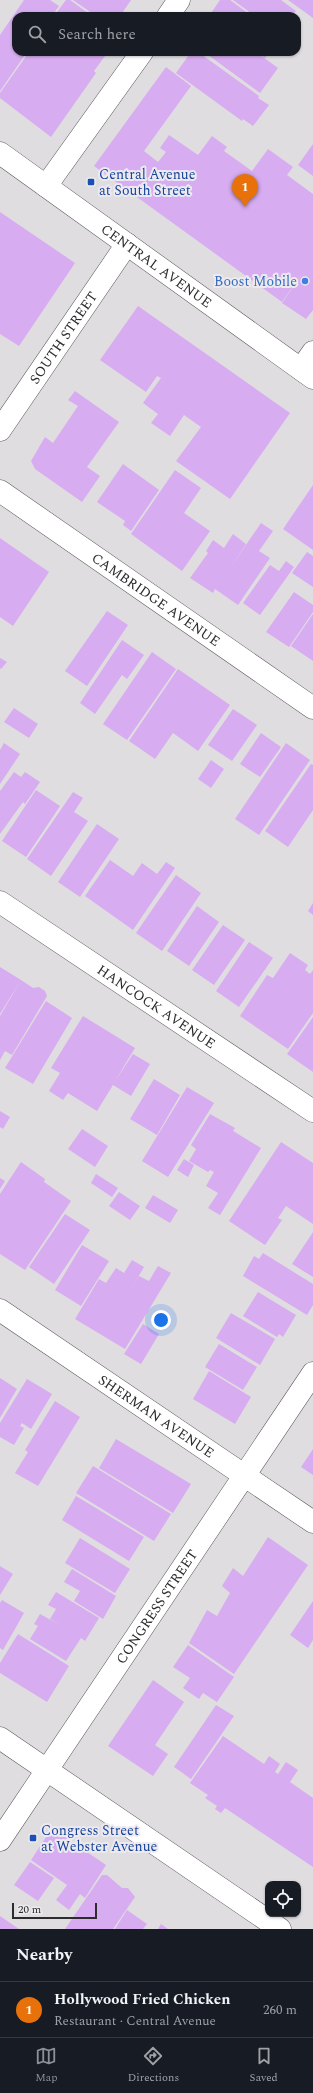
<!DOCTYPE html>
<meta charset="utf-8">
<style>
:root{--surface:#171b24;--page:#20242c;--text:#f1f3f6;--muted:#9ea1a6;--line:#363941;--accent:#8c9099}
body{margin:0;font-family:Spectral,serif;background:var(--page);color:var(--text)}
.controls{position:absolute;right:12px;bottom:12px;display:grid;overflow:hidden;border-radius:8px;box-shadow:0 1px 3px #0004}
.controls button{width:36px;height:36px;display:grid;place-items:center;padding:0;border:0;border-bottom:1px solid var(--line);background:var(--surface);color:var(--text);font:20px sans-serif}
.scale{position:absolute;left:12px;bottom:10px;width:85px;box-sizing:border-box;padding-left:4px;border:2px solid #2c2b2d;border-top:0;font-size:11px;line-height:14px;white-space:nowrap;color:#2c2b2d;-webkit-text-stroke:3px #edeaef;paint-order:stroke}
.you{position:absolute;left:161px;top:1320px;width:14px;height:14px;margin:-10px;border:3px solid #fff;border-radius:50%;background:#1a73e8;box-shadow:0 0 0 6px #1a73e833}
.badge{display:grid;place-items:center;width:26px;height:26px;border-radius:50%;background:var(--accent);color:#fff;font-size:13px;font-weight:700}
.pin{position:absolute;translate:-50% -33px;filter:drop-shadow(0 1px 2px #0008)}
.pin::after{content:'';position:absolute;top:21px;width:14px;height:12px;background:inherit;clip-path:polygon(0 0,100% 0,50% 100%)}
.list{margin:0;padding:0;list-style:none}
h2{display:flex;justify-content:space-between;align-items:center;height:52px;margin:0;padding:0 16px;font-size:17px}
h2 small{font-size:13px;font-weight:400;color:var(--muted)}
.list li{display:grid;grid-template-columns:26px 1fr auto;gap:12px;align-items:center;box-sizing:border-box;height:56px;padding:0 16px;border-top:1px solid var(--line)}
.list b{display:block;font-size:15px;white-space:nowrap}
.list p{margin:0;font-size:13px;white-space:nowrap;color:var(--muted)}
.list em{font-size:13px;font-style:normal;color:var(--muted)}
.icon{flex:none;width:22px;height:22px;fill:none;stroke:currentColor;stroke-width:2;stroke-linecap:round;stroke-linejoin:round}
.map{position:relative;flex:none;width:313px;height:1929px;overflow:hidden}
.search{position:absolute;background:var(--surface);box-shadow:0 1px 3px #0004;left:12px;right:12px;top:12px;height:44px;display:flex;align-items:center;gap:10px;box-sizing:border-box;padding:0 14px;border-radius:12px;color:var(--muted);font-size:15px}
.sheet{height:108px;background:var(--surface)}
nav{display:flex;justify-content:space-around;align-items:center;box-sizing:border-box;height:56px;border-top:1px solid var(--line);background:var(--surface);font-size:11px;color:var(--muted)}
nav a{display:grid;justify-items:center;gap:2px}
nav .on{color:var(--accent)}
.map>svg:first-child{display:block}
</style>
<div class="map">
<svg width="313" height="1929" viewBox="0 0 313 1929">
<rect width="100%" height="100%" fill="#e0dde1"/>
<path fill="#d7acf0" d="M24,0H50L59,6L52,16H16V52H27L0,91V35Z
M66,0H70L92,16H54Z
M73,0H131L120,16H96Z
M220,0H230L252,16H209Z
M233,0H281L296,11L292,16H255Z
M288,0H313V18Z
M29,52H108L94,71L96,73L51,137L0,98V93Z
M191,52H198L259,96L258,98L269,105L253,126L243,119L242,121L176,73Z
M204,52H256L278,68L260,93Z
M257,52H269L265,58Z
M166,67L191,86L144,151L158,162L166,152L160,148L169,135L198,155L212,136L227,147L224,151L252,171L268,149L293,167L287,175L313,194V310L306,319L282,303L307,267L282,302L94,166Z
M313,144V176L298,165Z
M0,212L75,263L19,346L0,334Z
M138,306L290,413L230,499L176,461L201,427L184,415L170,436L151,423L158,414L143,403L161,378L157,376L146,392L100,360Z
M75,391L119,422L87,467L100,476L82,502L35,469L31,461L45,437L53,443L78,406L68,400Z
M123,464L159,490L131,531L123,525L125,521L97,502Z
M175,470L201,488L184,513L210,531L182,571L131,534Z
M313,485V550L283,529Z
M261,523L273,531L259,551L270,558L238,605L215,589L213,593L190,578L208,553L206,551L213,540L224,548L233,534L246,544L228,571Z
M0,538L49,572L13,626L0,617Z
M307,552L313,556V587L292,573Z
M286,561L294,567L260,615L243,603L270,565L279,571Z
M294,592L313,605V612L289,647L266,632Z
M107,611L128,625L87,686L65,671Z
M313,614V661L291,646Z
M122,640L144,655L127,679L122,675L95,714L80,703Z
M152,652L176,669L127,740L103,724Z
M0,658L7,662L1,669L0,668Z
M178,669L230,705L198,751L173,733L155,759L129,741Z
M14,708L38,724L29,738L4,722Z
M233,709L257,725L232,761L208,745Z
M261,733L281,747L260,777L240,764Z
M4,743L20,754L0,784V750Z
M286,743L310,760L259,835L235,819Z
M211,760L224,769L211,788L198,779Z
M311,764L313,765V810L288,847L265,831Z
M14,772L21,777L25,772L40,782L25,804L23,802L0,834V791Z
M36,790L60,806L26,857L2,841Z
M73,792L83,798L74,812L88,821L51,876L27,859Z
M97,824L119,839L80,897L58,882Z
M110,860L133,876L142,863L157,874L166,862L175,868L133,930L85,896Z
M176,875L201,893L162,951L136,933Z
M313,903V915L308,911Z
M197,906L219,922L189,966L167,951Z
M223,925L245,940L214,985L192,970Z
M249,942L273,958L239,1007L216,991Z
M290,953L308,965L305,970L310,974L313,970V1013L288,1049L240,1016L267,975L273,978Z
M0,967L21,980L0,1014Z
M21,980L33,988L39,987L45,991L47,996L12,1055L5,1051L0,1060V1016Z
M46,1001L72,1018L33,1084L5,1068Z
M83,1016L135,1048L115,1081L133,1054L150,1064L131,1096L113,1085L97,1111L68,1093L63,1100L49,1091L60,1073L51,1068Z
M313,1017V1072L287,1054Z
M154,1079L180,1095L157,1135L130,1119Z
M187,1087L214,1103L168,1177L142,1161Z
M0,1111L10,1117L3,1129L0,1127Z
M210,1114L235,1128L233,1131L261,1148L220,1215L208,1208L218,1193L206,1186L214,1172L210,1170L208,1172L189,1161L196,1149L191,1145Z
M82,1129L108,1146L95,1167L68,1149Z
M281,1142L313,1163V1224L286,1206L278,1218L282,1220L265,1245L229,1221Z
M184,1159L194,1165L188,1177L177,1170Z
M21,1162L45,1179L44,1182L71,1201L25,1270L0,1254V1194Z
M96,1174L118,1188L112,1197L91,1183Z
M0,1178L5,1181L0,1189Z
M119,1192L140,1206L130,1220L109,1206Z
M153,1195L178,1210L170,1223L145,1208Z
M65,1214L90,1230L54,1284L29,1267Z
M313,1232V1277L292,1264Z
M82,1245L109,1261L81,1306L55,1290Z
M263,1253L313,1284V1305L307,1315L243,1276L254,1256L259,1259Z
M132,1260L144,1267L126,1298L139,1276L149,1281L158,1266L171,1273L125,1349L75,1319L99,1279L106,1283L116,1268L124,1273Z
M258,1292L296,1315L283,1337L279,1334L277,1337L243,1316Z
M231,1313L275,1339L260,1365L216,1338Z
M143,1324L159,1334L141,1364L124,1354Z
M219,1344L257,1367L243,1390L205,1367Z
M209,1371L251,1397L235,1424L193,1399Z
M0,1378L17,1389L0,1418Z
M27,1379L52,1394L31,1429L22,1423L20,1426L24,1428L14,1445L0,1437V1423Z
M55,1401L80,1417L38,1486L15,1473L28,1452L25,1450Z
M116,1439L191,1484L173,1513L99,1468Z
M313,1449V1475L301,1467Z
M93,1466L171,1514L154,1541L76,1493Z
M76,1496L144,1537L129,1561L62,1520Z
M268,1537L308,1565L234,1674L189,1643L207,1610L217,1616L230,1593L222,1586L233,1568L243,1576Z
M80,1538L130,1569L115,1593L65,1563Z
M0,1566L13,1574L0,1595Z
M72,1569L116,1596L103,1619L74,1601L80,1591L64,1582Z
M56,1592L99,1618L85,1641L81,1638L66,1661L30,1639L38,1626L34,1624L40,1614L62,1626L50,1619L56,1609L48,1605Z
M2,1600L24,1613L3,1650L0,1648V1603Z
M313,1601V1640L308,1648L290,1635Z
M18,1634L69,1666L47,1702L0,1673V1663Z
M188,1645L234,1677L217,1702L203,1693L199,1699L183,1688L190,1678L173,1667Z
M153,1680L184,1702L155,1745L168,1754L153,1776L108,1746Z
M216,1705L234,1716L191,1779L174,1767Z
M223,1736L264,1764L269,1756L280,1764L275,1772L278,1774L286,1762L298,1770L290,1782L313,1798V1867L225,1808L221,1813L215,1809L217,1806L205,1798L208,1795L190,1783Z
M52,1828L106,1865L85,1898L80,1894L69,1910L56,1900L67,1885L31,1860Z
M30,1862L54,1878L38,1901L14,1885Z
M102,1875H107L122,1888H128L135,1897L113,1929H65Z
M127,1910L147,1924L143,1929H115Z
M0,1916L19,1929H0Z
M161,1924L168,1929H158Z"/>
<g fill="none" stroke-linecap="round" stroke-linejoin="round">
<defs>
<g id="minor">
<path d="M168,16L179,0"/>
<path d="M46,186L142,52"/>
<path d="M301,369L313,352"/>
<path id="s1" d="M0,430L127,244"/>
<path id="s2" d="M0,491L313,708"/>
<path id="s3" d="M0,902L313,1111"/>
<path id="s4" d="M0,1310L313,1522"/>
</g>
<g id="tertiary">
<path d="M0,1738L280,1929"/>
<path id="s5" d="M0,1840L313,1373"/>
</g>
<g id="secondary">
<path id="s6" d="M0,153L313,378"/>
</g>
</defs>
<use href="#minor" stroke="#5d5a5e" stroke-width="23"/>
<use href="#tertiary" stroke="#5d5a5e" stroke-width="23"/>
<use href="#secondary" stroke="#5d5a5e" stroke-width="23"/>
<use href="#minor" stroke="#fff" stroke-width="22"/>
<use href="#tertiary" stroke="#fff" stroke-width="22"/>
<use href="#secondary" stroke="#fff" stroke-width="22"/>
</g>
<g fill="#1a4fb4" stroke="#edeaef" stroke-width="1.5">
<rect x="87" y="178" width="8" height="8" rx="2"/>
<rect x="29" y="1834" width="8" height="8" rx="2"/>
</g>
<circle fill="#3f7fe0" stroke="#edeaef" stroke-width="1.5" cx="305" cy="281" r="4"/>
<g text-anchor="middle" stroke-width="4" stroke-linejoin="round" paint-order="stroke">
<g font-size="14" fill="#164399" stroke="#edeaef" text-anchor="start">
<text x="99" y="179">Central Avenue<tspan x="99" dy="16">at South Street</tspan></text>
<text x="41" y="1835">Congress Street<tspan x="41" dy="16">at Webster Avenue</tspan></text>
</g>
<g font-size="14" fill="#2c2b2d" stroke="#edeaef">
<text dy="5" stroke="none"><textPath href="#s6" startOffset="193">CENTRAL AVENUE</textPath></text>
<text dy="5" stroke="none"><textPath href="#s1" startOffset="112">SOUTH STREET</textPath></text>
<text dy="5" stroke="none"><textPath href="#s2" startOffset="190">CAMBRIDGE AVENUE</textPath></text>
<text dy="5" stroke="none"><textPath href="#s3" startOffset="188">HANCOCK AVENUE</textPath></text>
<text dy="5" stroke="none"><textPath href="#s4" startOffset="189">SHERMAN AVENUE</textPath></text>
<text dy="5" stroke="none"><textPath href="#s5" startOffset="281">CONGRESS STREET</textPath></text>
</g>
<g font-size="14" fill="#366cbe" stroke="#edeaef" text-anchor="end">
<text x="297" y="286">Boost Mobile</text>
</g>
</g>
</svg>
<div class="controls">
<button><svg class="icon" aria-label="locate" viewBox="0 0 24 24"><circle cx="12" cy="12" r="6"/><path d="M12 2v4M12 18v4M2 12h4M18 12h4"/></svg></button>
</div>
<div class="scale">20 m</div>
<div class="you"></div>
<div class="pin badge" style="left:245px;top:207px;background:#e8710a">1</div>
<div class="search"><svg class="icon" aria-label="search" viewBox="0 0 24 24"><circle cx="10" cy="10" r="6"/><path d="M15 15l6 6"/></svg>Search here</div>
</div>
<section class="sheet">
<h2>Nearby<small></small></h2>
<ul class="list">
<li><span class="badge" style="background:#e8710a">1</span><div><b>Hollywood Fried Chicken</b><p>Restaurant · Central Avenue</p></div><em>260 m</em></li>
</ul>
</section>
<nav>
<a class="on"><svg class="icon" aria-label="map" viewBox="0 0 24 24"><path d="M3 6l6-2 6 2 6-2v14l-6 2-6-2-6 2zM9 4v14M15 6v14"/></svg>Map</a>
<a><svg class="icon" aria-label="directions" viewBox="0 0 24 24"><path d="M12 3l9 9-9 9-9-9zM9 14v-3h6M13 9l2 2-2 2"/></svg>Directions</a>
<a><svg class="icon" aria-label="saved" viewBox="0 0 24 24"><path d="M7 4h10v16l-5-4-5 4z"/></svg>Saved</a>
</nav>
